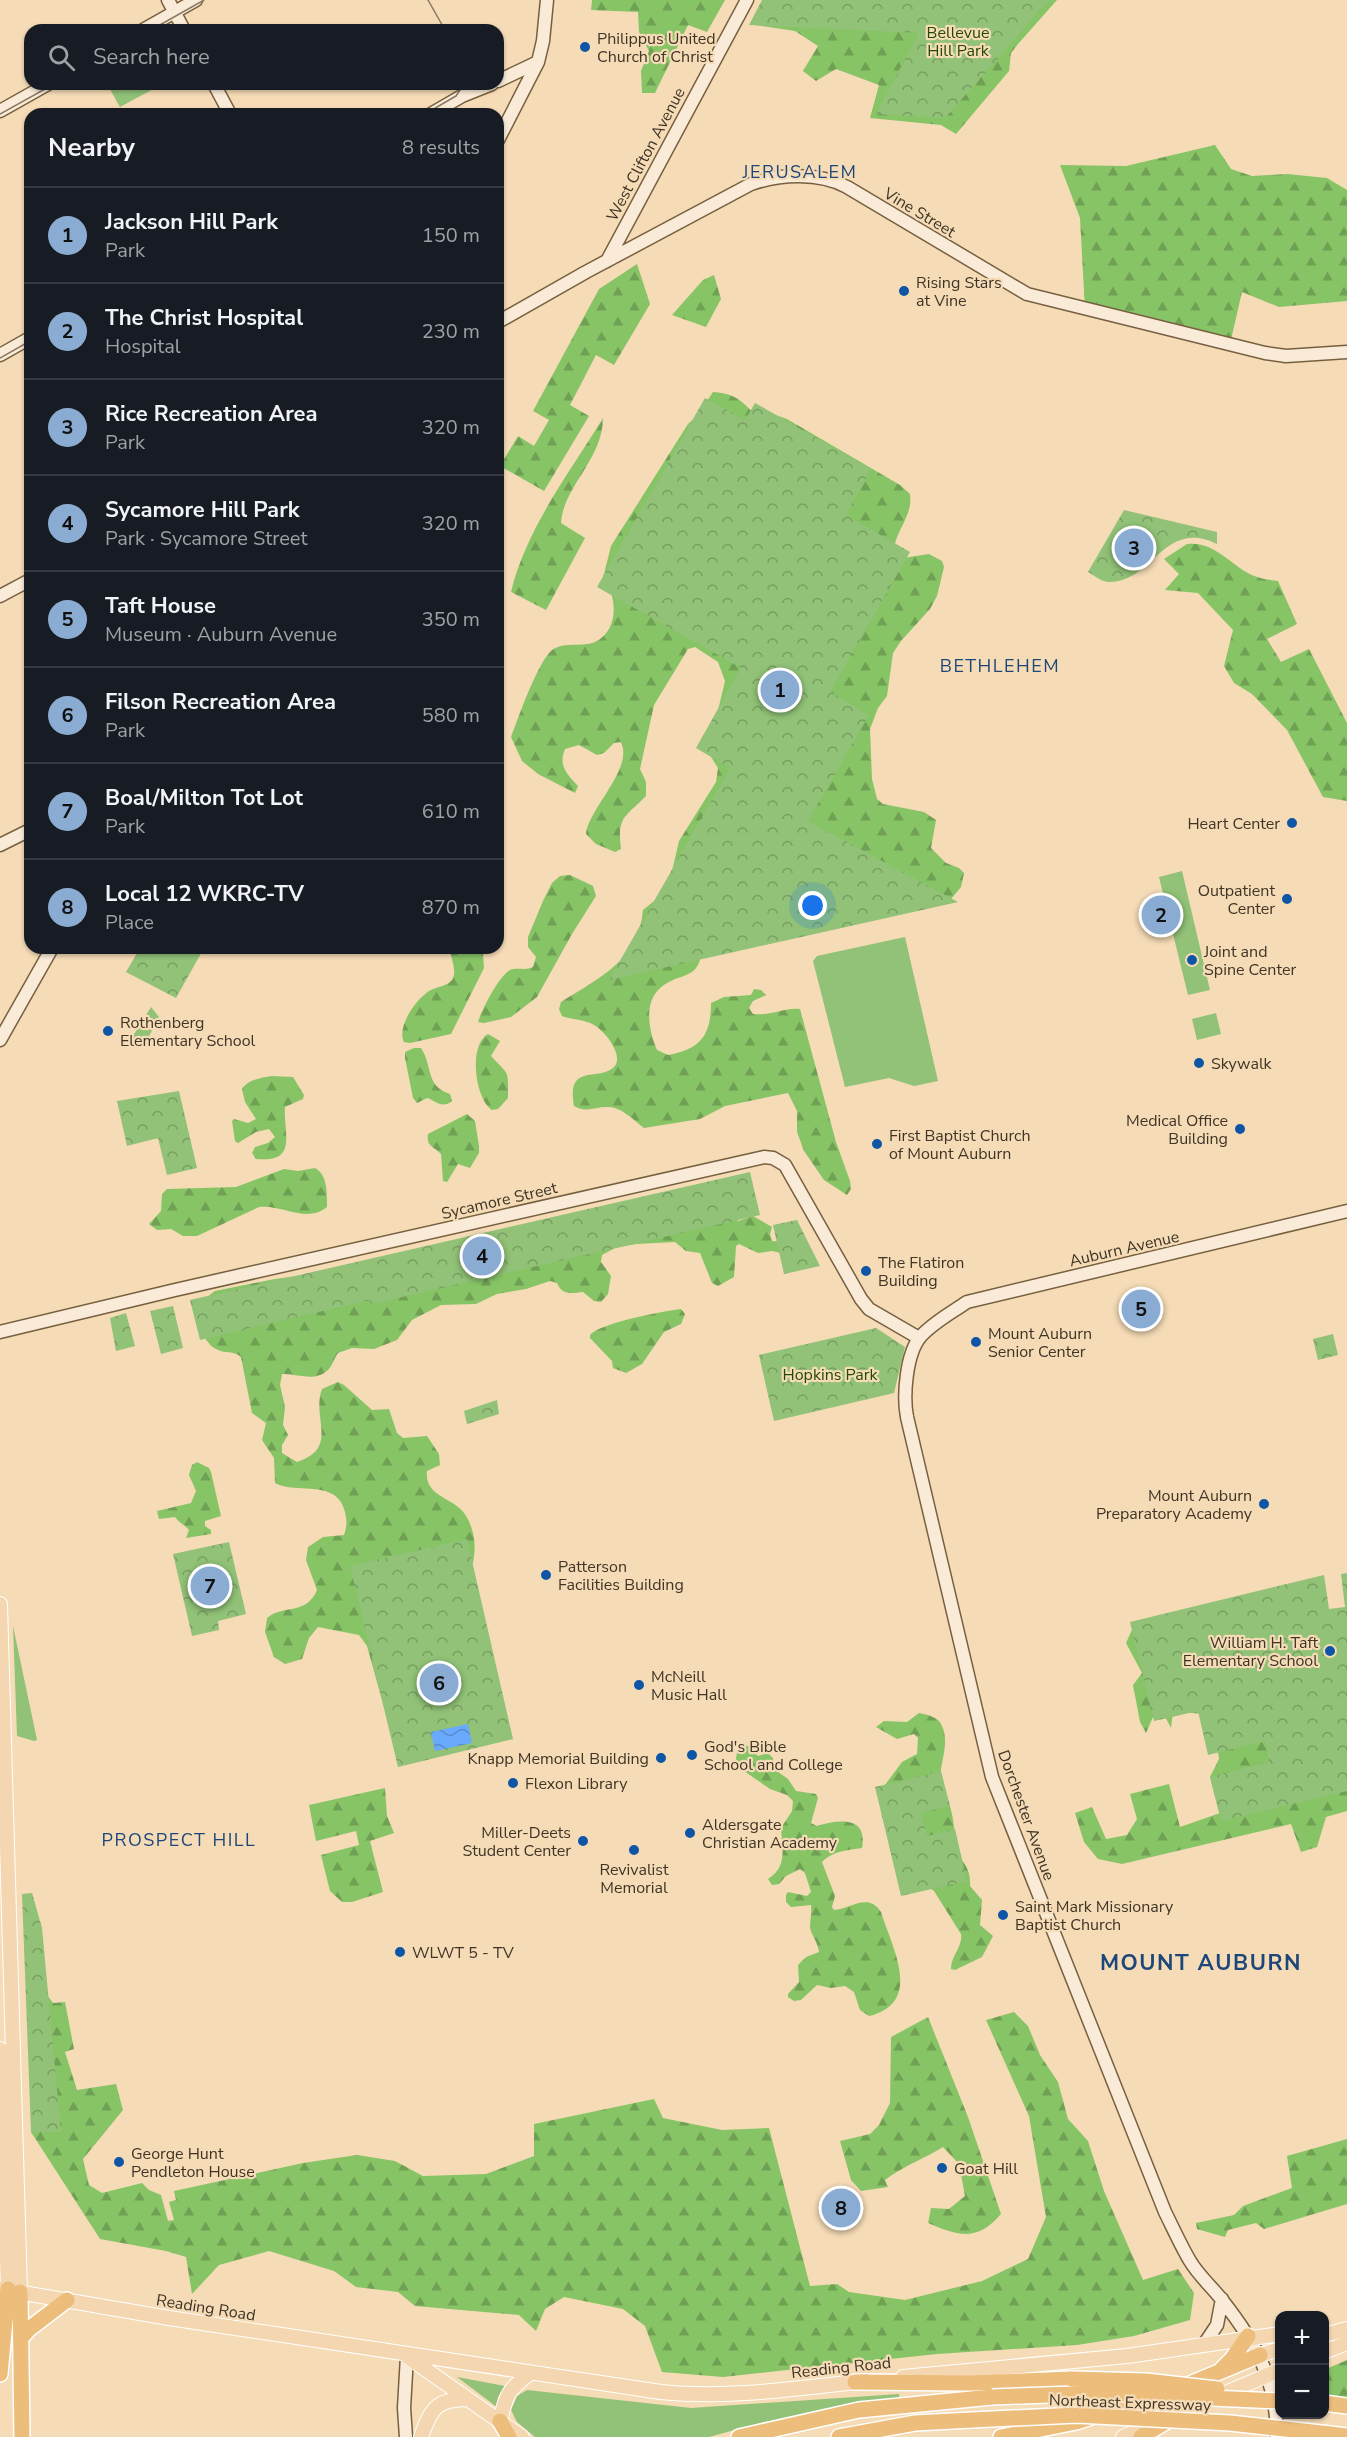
<!DOCTYPE html>
<meta charset="utf-8">
<style>
:root{--surface:#171b24;--page:#242831;--text:#f1f3f6;--muted:#9ea1a6;--line:#363941;--accent:#8bacd2}
body{margin:0;font-family:"Nunito Sans",sans-serif;background:var(--page);color:var(--text)}
.controls{position:absolute;right:18px;bottom:18px;display:grid;overflow:hidden;border-radius:12px;box-shadow:0 2px 4px #0004}
.controls button{width:54px;height:54px;display:grid;place-items:center;padding:0;border:0;border-bottom:2px solid var(--line);background:var(--surface);color:var(--text);font:30px sans-serif}
.you{position:absolute;left:813px;top:906px;width:21px;height:21px;margin:-15px;border:4px solid #fff;border-radius:50%;background:#1a73e8;box-shadow:0 0 0 9px #1a73e833}
.badge{display:grid;place-items:center;width:39px;height:39px;border-radius:50%;background:var(--accent);color:#111;font-size:20px;font-weight:700}
.pin{position:absolute;translate:-50% -50%;border:3px solid #fff;box-shadow:0 2px 6px #0006}
.list{margin:0;padding:0;list-style:none}
h2{display:flex;justify-content:space-between;align-items:center;height:78px;margin:0;padding:0 24px;font-size:26px}
h2 small{font-size:20px;font-weight:400;color:var(--muted)}
.list li{display:grid;grid-template-columns:39px 1fr auto;gap:18px;align-items:center;box-sizing:border-box;height:96px;padding:0 24px;border-top:2px solid var(--line)}
.list b{display:block;font-size:22px;white-space:nowrap}
.list p{margin:0;font-size:20px;white-space:nowrap;color:var(--muted)}
.list em{font-size:20px;font-style:normal;color:var(--muted)}
.icon{flex:none;width:33px;height:33px;fill:none;stroke:currentColor;stroke-width:2;stroke-linecap:round;stroke-linejoin:round}
.map{position:relative;flex:none;width:1347px;height:2437px;overflow:hidden}
.search{position:absolute;background:var(--surface);box-shadow:0 2px 4px #0004;left:24px;top:24px;width:480px;height:66px;display:flex;align-items:center;gap:15px;box-sizing:border-box;padding:0 21px;border-radius:18px;color:var(--muted);font-size:22px}
.panel{position:absolute;background:var(--surface);box-shadow:0 2px 4px #0004;left:24px;top:108px;width:480px;height:846px;border-radius:18px}
.map>svg:first-child{display:block}
</style>
<div class="map">
<svg width="1347" height="2437" viewBox="0 0 1347 2437">
<defs>
<pattern id="forest-firs" width="22" height="20" patternUnits="userSpaceOnUse" patternTransform="scale(1.5)"><rect width="22" height="20" fill="#87c466"/><path d="M5 1l3.5 6h-7zM16 11l3.5 6h-7z" fill="#70a054"/></pattern>
<pattern id="park-crowns" width="20" height="18" patternUnits="userSpaceOnUse" patternTransform="scale(1.5)"><rect width="20" height="18" fill="#91c277"/><path d="M2 6a3 3 0 1 1 6 0M12 15a3 3 0 1 1 6 0" fill="none" stroke="#789e61"/></pattern>
<pattern id="water-waves" width="16" height="10" patternUnits="userSpaceOnUse" patternTransform="scale(1.5)"><rect width="16" height="10" fill="#69aafe"/><path d="M0 5q4-4 8 0t8 0" fill="none" stroke="#588bcd"/></pattern>
</defs>
<rect width="100%" height="100%" fill="#f5dbb6"/>
<path fill="#91c277" d="M1182,871L1210,990L1188,995L1159,877Z
M905,937L938,1081L914,1086L889,1078L845,1087L813,961L817,956Z
M151,1007L159,1017L145,1044L138,1048L128,1044Z
M1216,1013L1221,1034L1197,1040L1192,1019Z
M13,1626L37,1740L34,1741L17,1736Z
M457,2377L505,2386L498,2397L497,2407Z
M527,2390L691,2408L899,2394V2398L760,2423L709,2437H535L517,2422L511,2410L517,2396Z"/>
<path fill="url(#forest-firs)" d="M592,0H725L707,32L688,25L655,93H642L641,71L649,51L639,32L638,12L591,10Z
M769,0H1057L1018,44L1011,53L1009,71L956,134L941,125L870,118L879,85L836,69L816,81L803,71L818,46L795,31L756,25Z
M1215,145L1231,169L1252,176L1287,174L1327,178L1347,190V301L1279,307L1242,292L1230,344L1085,309L1080,218L1060,165L1126,166Z
M637,264L650,304L614,365L596,355L570,405L589,416L544,491L500,466L518,436L534,446L549,420L533,411L599,289Z
M714,275L721,299L706,327L672,315L703,280Z
M713,392C733,393 742,400 755,415L767,412L787,419L900,485L910,494C913,515 897,529 894,548L903,558L929,554L942,561L944,567L937,596L930,609L901,641L893,653L887,696L878,708L870,729L872,779L877,799L883,804L924,812L936,820L931,848L946,863L959,868L964,873L961,887L951,899L702,938C701,946 702,958 698,965C692,976 680,976 671,981C642,994 647,1026 657,1050L668,1055C701,1049 711,1035 711,1003L724,997L751,995L754,989L761,990L766,995L753,1001L749,1008L753,1014C772,1016 785,1007 800,1009L836,1142L850,1181L851,1189L847,1195L824,1180L804,1151L797,1132V1111L788,1093L725,1106L700,1119L644,1128C634,1120 620,1106 607,1107C594,1107 586,1113 574,1106C566,1062 599,1082 614,1067C625,1056 604,1030 594,1025C584,1019 572,1020 562,1016L559,1009L561,1002C599,978 639,960 643,910L664,893L670,880L679,841L716,782L718,768L708,752L725,681L718,662L695,647L688,649L654,705L640,769L646,782V796C624,818 617,817 621,849L615,852L596,844L586,834C588,809 634,769 621,742L614,743L604,753L597,755L579,745L565,749C558,766 567,774 578,786L575,793L538,774L522,761L511,737C519,716 536,667 550,652C562,640 581,648 595,642C619,631 618,596 603,578L611,546L688,424L698,415Z
M603,418C603,459 563,487 561,523L585,538L546,610L511,592C526,529 570,472 603,418Z
M1187,544C1211,541 1227,560 1246,572C1256,578 1267,580 1278,581L1297,624L1267,639L1281,662L1309,649L1347,723V801L1323,797L1287,730L1252,694L1234,683L1224,666L1233,630L1198,593L1165,590L1179,574L1164,559Z
M570,875L593,886L596,896L572,934L537,997L511,1017L484,1023L478,1022C482,1009 499,976 510,970C518,967 525,971 533,967L536,957L528,947V937L543,901L552,883L560,876Z
M450,948H472L473,951L483,954L484,968L451,1034L410,1043L404,1042C396,1027 417,997 431,990C437,987 447,986 452,980C458,971 450,958 450,948Z
M488,1034L500,1041L491,1056C510,1077 508,1068 508,1098L498,1109L492,1110C475,1099 468,1045 488,1034Z
M414,1048H421C433,1066 425,1086 450,1094L452,1101C442,1109 436,1101 427,1098L417,1103L413,1098L405,1058V1052Z
M272,1076L293,1077L304,1095L303,1099L285,1107C283,1133 299,1163 256,1159L252,1153L255,1147L268,1143L275,1137L269,1129L256,1132L238,1143L235,1141L232,1121L234,1119L248,1123L256,1119L245,1102L242,1089C249,1079 261,1078 272,1076Z
M467,1114L475,1121L479,1146V1153L470,1168L458,1164L447,1182L443,1181L441,1154C434,1146 426,1147 428,1134Z
M315,1168C328,1175 327,1194 327,1207C306,1224 282,1204 259,1207L197,1236H183L171,1229L157,1230L149,1224L161,1211L162,1194L167,1189L236,1187L284,1169L298,1171Z
M753,1216L772,1227L770,1234L772,1241L791,1243L793,1256L772,1251L758,1253L739,1244L736,1246L734,1277L718,1286L712,1283L700,1253L686,1251L675,1242L636,1244L615,1248L602,1255L601,1262L611,1276L608,1294L601,1302L594,1301L583,1292C572,1293 562,1296 557,1283L550,1281L526,1289L497,1294L476,1304L441,1305L412,1320L397,1340L374,1349L352,1348L338,1353C334,1358 333,1365 328,1370C314,1383 298,1373 282,1374L280,1385L285,1407L283,1425L288,1435L282,1445V1453L297,1462C340,1448 311,1418 322,1389L338,1382L344,1385L372,1410L389,1409L397,1433L403,1438L427,1436L439,1454L440,1465L427,1471C424,1498 456,1497 466,1516C473,1527 476,1542 474,1556C472,1579 453,1602 441,1621C422,1651 404,1681 385,1711L367,1646L359,1635L318,1627L309,1638L302,1659L285,1664L274,1657L265,1632L267,1618C283,1604 306,1616 317,1590L306,1560L308,1547L323,1537L344,1535C347,1526 347,1521 345,1512C337,1478 297,1495 275,1483L274,1458L262,1440L266,1423L252,1413L241,1357C233,1350 225,1354 216,1349C208,1345 204,1336 199,1329C201,1314 201,1300 215,1291L275,1279L735,1219L738,1221Z
M681,1309L685,1314L681,1324L664,1332L642,1364L626,1373L613,1368L612,1361L590,1338V1335C600,1323 664,1311 681,1309Z
M197,1462L209,1468L211,1472L221,1516L205,1521V1526L211,1530V1534L186,1538L189,1530C185,1525 179,1523 175,1517L159,1519L157,1511L191,1503L196,1491L189,1475L192,1465Z
M1135,1623L1347,1783V1811L1326,1817L1317,1847L1301,1852L1291,1824L1122,1864L1098,1859L1084,1842L1075,1813L1092,1807L1106,1839L1127,1835L1137,1819L1130,1794L1169,1784L1180,1827L1220,1813L1210,1777L1219,1759L1213,1715L1173,1711L1171,1728L1165,1716L1153,1717L1146,1733L1140,1722L1133,1685L1142,1673L1126,1643Z
M919,1713C928,1715 939,1717 942,1726C951,1746 937,1766 941,1786C942,1790 946,1794 947,1798C954,1814 954,1831 957,1848C961,1864 971,1865 970,1886L982,1900L980,1925L993,1936L982,1957L955,1970L951,1969C951,1955 963,1947 961,1934L934,1891L913,1876L885,1785L902,1762L917,1754L918,1738L914,1734L897,1739L876,1727L884,1721L907,1722Z
M738,1745L748,1746L758,1756L768,1753L773,1758L774,1769L788,1779L796,1791L816,1794L818,1798L811,1823L817,1826C838,1820 868,1815 862,1848C848,1850 832,1851 822,1862L835,1896L832,1907L834,1910C851,1909 868,1892 881,1912C892,1948 924,2002 869,2016L860,2010L854,1992L845,1986L831,1988L817,1985L801,2000L794,2001L788,1997V1994L799,1982L798,1965L806,1957L819,1952C818,1942 811,1935 810,1927C810,1920 812,1913 811,1905L791,1907L786,1902V1895L788,1892L807,1896L811,1892L805,1873L800,1869L786,1876L779,1884L772,1885L768,1879C788,1867 782,1847 781,1828L792,1811L793,1801L787,1795L770,1789L741,1769L736,1759Z
M385,1788L387,1816L394,1833L370,1841L383,1892L352,1902H342L330,1891L321,1855L359,1845L356,1831L316,1841L309,1805Z
M45,1992L53,2003L65,2002L74,2049L65,2052L77,2090L116,2084L123,2110L83,2159L89,2185L102,2193L142,2183L149,2190L161,2195L168,2221L174,2220L169,2202L176,2200L174,2191L303,2163L357,2155L395,2161L423,2176L486,2174L534,2156V2124L654,2099L663,2118L722,2130L769,2128L810,2286L837,2284L849,2292L905,2300L982,2281L1028,2259L1046,2217L1029,2116L986,2020L1014,2012L1028,2026L1040,2055L1058,2082L1068,2119L1088,2141L1104,2191L1143,2280L1178,2269L1194,2293L1190,2320L1134,2336L1077,2345L937,2354L723,2377L662,2372L645,2326L623,2309L564,2297L545,2309L536,2331L519,2315L415,2306L398,2292L356,2287L334,2271L269,2251L219,2265L192,2294L186,2257L166,2251L100,2239L31,2132L54,2107Z
M928,2017L968,2117L1001,2214C977,2242 958,2236 928,2223L931,2208L949,2209L965,2196L959,2164L943,2147C924,2159 903,2166 885,2180L888,2187L861,2191L851,2180L840,2141L870,2134L879,2125L890,2103L891,2037Z
M1347,2139V2204L1264,2229L1256,2223L1228,2230L1225,2237L1197,2229L1196,2223L1234,2215L1243,2206L1292,2188L1287,2156Z
M1347,2360V2401L1325,2394L1324,2370Z"/>
<path fill="url(#park-crowns)" d="M762,0H1049L945,118L876,114L919,33L749,25Z
M107,84H155L157,87L120,107Z
M705,398L745,420L755,403L871,469L846,515L910,552L830,692L869,715L808,821L958,902L609,980L730,768L696,748L741,668L597,587Z
M1124,510L1217,532V544C1163,518 1153,583 1109,582C1102,582 1095,576 1088,572Z
M140,948H204L176,998L126,972Z
M179,1091L197,1168L167,1175L158,1138L127,1146L117,1101Z
M750,1172L760,1215L376,1303L371,1304L370,1300L200,1340L190,1300Z
M797,1220L820,1266L784,1274L773,1225Z
M173,1306L183,1348L161,1354L150,1311Z
M126,1313L135,1346L116,1351L110,1318Z
M876,1328L905,1347L894,1393L774,1421L759,1355Z
M1333,1334L1338,1355L1318,1360L1313,1339Z
M497,1400L499,1414L467,1424L464,1411Z
M467,1539L513,1739L398,1767L350,1566Z
M229,1542L246,1614L218,1621L219,1630L192,1636L173,1554Z
M1347,1573V1791L1221,1821L1210,1777L1269,1762L1265,1741L1208,1755L1198,1711L1154,1721L1130,1622L1324,1575L1329,1609L1345,1607L1341,1574Z
M941,1771L950,1806L921,1813L927,1836L955,1829L967,1881L901,1896L875,1787Z
M32,1893L42,1928L61,2132H31L22,1894Z"/>
<path fill="url(#water-waves)" d="M468,1724L472,1743L435,1751L431,1732Z"/>
<g fill="none" stroke-linecap="round" stroke-linejoin="round">
<defs>
<path id="secondary" d="M168,0L184,30
M143,30L196,0
M498,81L538,62
M214,84L230,114
M0,111L48,84
M431,114L462,96L492,84
M498,140L538,62L543,41L547,0
M607,261L747,0
M498,322L586,272L751,184C780,174 819,172 847,187L1027,294L1265,353L1286,356L1347,352
M0,355L30,338
M0,596L30,580
M0,845L30,830
M0,1040L52,948
M0,1332L175,1290L764,1157L773,1158L785,1165L861,1299L869,1309L919,1338
M1205,2343L1217,2325L1222,2299
M406,2437L404,2408L407,2356
M1277,2437C1277,2381 1256,2343 1222,2300C1212,2287 1199,2276 1190,2261C1181,2246 1173,2228 1165,2212L992,1777L907,1417C903,1396 906,1353 921,1336C934,1322 951,1313 967,1302L1347,1211"/>
<path id="primary" d="M0,1604L20,2292
M0,2049L8,2289
M0,2289L169,2318L661,2392C730,2399 798,2388 866,2381
M1324,2335L1347,2329
M1324,2352L1347,2343
M1260,2355L1280,2349
M408,2357L522,2437
M903,2377L1127,2356L1280,2334
M1171,2416L1280,2370
M500,2421C506,2395 508,2390 529,2374
M421,2437C431,2408 437,2399 468,2399
M1123,2437L1153,2424"/>
<path id="highway" d="M20,2292L22,2437
M21,2338L29,2329L67,2300
M1222,2369L1232,2359L1248,2336
M0,2374L8,2289
M855,2382L971,2383L1072,2379
M1185,2386L1260,2355
M1324,2403L1347,2406
M500,2421L509,2437
M1330,2434L1347,2436
M739,2437L859,2410L992,2397
M839,2437L915,2423L972,2420
M1001,2437L1076,2422L1160,2395
M1141,2437L1180,2413"/>
</defs>
<use href="#secondary" stroke="#77603f" stroke-width="15"/>
<use href="#primary" stroke="#fff" stroke-width="16"/>
<use href="#highway" stroke="#fff" stroke-width="18"/>
<use href="#secondary" stroke="#f9ebd7" stroke-width="12"/>
<use href="#primary" stroke="#f4d7b0" stroke-width="14"/>
<use href="#highway" stroke="#ecbd7b" stroke-width="15"/>
<path stroke="#8a7962" stroke-width="1.5" d="M428,0L445,30
M151,30L204,0
M0,114L54,84
M425,114L456,96L464,84
M0,358L30,341"/>
<defs>
<path id="highway-bridge" d="M1072,2379L1146,2381L1217,2389
M992,2397L1102,2393L1280,2401
M972,2420L1077,2415L1230,2423L1330,2434"/>
</defs>
<use href="#highway-bridge" stroke="#fff" stroke-width="18" stroke-linecap="butt"/>
<use href="#highway-bridge" stroke="#ecbd7b" stroke-width="15"/>
</g>
<g fill="#0e56a5" stroke="#f5dbb6" stroke-width="2">
<circle cx="585" cy="47" r="6"/>
<circle cx="904" cy="291" r="6"/>
<circle cx="1292" cy="823" r="6"/>
<circle cx="1287" cy="899" r="6"/>
<circle cx="1192" cy="960" r="6"/>
<circle cx="108" cy="1031" r="6"/>
<circle cx="1199" cy="1063" r="6"/>
<circle cx="1240" cy="1129" r="6"/>
<circle cx="877" cy="1144" r="6"/>
<circle cx="866" cy="1271" r="6"/>
<circle cx="976" cy="1342" r="6"/>
<circle cx="1264" cy="1504" r="6"/>
<circle cx="546" cy="1575" r="6"/>
<circle cx="1330" cy="1651" r="6"/>
<circle cx="639" cy="1685" r="6"/>
<circle cx="692" cy="1755" r="6"/>
<circle cx="661" cy="1758" r="6"/>
<circle cx="513" cy="1783" r="6"/>
<circle cx="690" cy="1833" r="6"/>
<circle cx="583" cy="1841" r="6"/>
<circle cx="634" cy="1850" r="6"/>
<circle cx="1003" cy="1915" r="6"/>
<circle cx="400" cy="1952" r="6"/>
<circle cx="119" cy="2162" r="6"/>
<circle cx="942" cy="2168" r="6"/>
</g>
<g text-anchor="middle" stroke-width="4.5" stroke-linejoin="round" paint-order="stroke">
<g font-size="16" fill="#234905" stroke="#f5dbb6">
<text x="958" y="38">Bellevue<tspan x="958" dy="18">Hill Park</tspan></text>
<text x="830" y="1380">Hopkins Park</text>
</g>
<g font-size="16" fill="#3f3426" stroke="#f5dbb6" text-anchor="start">
<text x="597" y="44">Philippus United<tspan x="597" dy="18">Church of Christ</tspan></text>
<text x="916" y="288">Rising Stars<tspan x="916" dy="18">at Vine</tspan></text>
<text x="1280" y="829" text-anchor="end">Heart Center</text>
<text x="1275" y="896" text-anchor="end">Outpatient<tspan x="1275" dy="18">Center</tspan></text>
<text x="1204" y="957">Joint and<tspan x="1204" dy="18">Spine Center</tspan></text>
<text x="120" y="1028">Rothenberg<tspan x="120" dy="18">Elementary School</tspan></text>
<text x="1211" y="1069">Skywalk</text>
<text x="1228" y="1126" text-anchor="end">Medical Office<tspan x="1228" dy="18">Building</tspan></text>
<text x="889" y="1141">First Baptist Church<tspan x="889" dy="18">of Mount Auburn</tspan></text>
<text x="878" y="1268">The Flatiron<tspan x="878" dy="18">Building</tspan></text>
<text x="988" y="1339">Mount Auburn<tspan x="988" dy="18">Senior Center</tspan></text>
<text x="1252" y="1501" text-anchor="end">Mount Auburn<tspan x="1252" dy="18">Preparatory Academy</tspan></text>
<text x="558" y="1572">Patterson<tspan x="558" dy="18">Facilities Building</tspan></text>
<text x="1318" y="1648" text-anchor="end">William H. Taft<tspan x="1318" dy="18">Elementary School</tspan></text>
<text x="651" y="1682">McNeill<tspan x="651" dy="18">Music Hall</tspan></text>
<text x="704" y="1752">God's Bible<tspan x="704" dy="18">School and College</tspan></text>
<text x="649" y="1764" text-anchor="end">Knapp Memorial Building</text>
<text x="525" y="1789">Flexon Library</text>
<text x="702" y="1830">Aldersgate<tspan x="702" dy="18">Christian Academy</tspan></text>
<text x="571" y="1838" text-anchor="end">Miller-Deets<tspan x="571" dy="18">Student Center</tspan></text>
<text x="634" y="1875" text-anchor="middle">Revivalist<tspan x="634" dy="18">Memorial</tspan></text>
<text x="1015" y="1912">Saint Mark Missionary<tspan x="1015" dy="18">Baptist Church</tspan></text>
<text x="412" y="1958">WLWT 5 - TV</text>
<text x="131" y="2159">George Hunt<tspan x="131" dy="18">Pendleton House</tspan></text>
<text x="954" y="2174">Goat Hill</text>
</g>
<g font-size="16" fill="#3f3426" stroke="#f5dbb6">
<text transform="translate(645 154) rotate(-62)" y="6">West Clifton Avenue</text>
<text transform="translate(920 212) rotate(31)" y="6">Vine Street</text>
<text transform="translate(499 1200) rotate(-13)" y="6">Sycamore Street</text>
<text transform="translate(1124 1248) rotate(-13)" y="6">Auburn Avenue</text>
<text transform="translate(1027 1815) rotate(70)" y="6">Dorchester Avenue</text>
<text transform="translate(206 2307) rotate(9)" y="6">Reading Road</text>
<text transform="translate(841 2367) rotate(-6)" y="6">Reading Road</text>
<text transform="translate(1130 2402) rotate(2)" y="6">Northeast Expressway</text>
</g>
<g font-size="18" letter-spacing="1.5" fill="#1d467b" stroke="#f5dbb6">
<text x="800" y="178">JERUSALEM</text>
<text x="1000" y="672">BETHLEHEM</text>
<text x="179" y="1846">PROSPECT HILL</text>
</g>
<g font-size="22" font-weight="bold" letter-spacing="1.5" fill="#1d467b" stroke="#f5dbb6">
<text x="1201" y="1970">MOUNT AUBURN</text>
</g>
</g>
</svg>
<div class="controls">
<button>+</button>
<button>−</button>
</div>
<div class="you"></div>
<div class="pin badge" style="left:780px;top:690px">1</div>
<div class="pin badge" style="left:1161px;top:915px">2</div>
<div class="pin badge" style="left:1134px;top:548px">3</div>
<div class="pin badge" style="left:482px;top:1256px">4</div>
<div class="pin badge" style="left:1141px;top:1309px">5</div>
<div class="pin badge" style="left:439px;top:1683px">6</div>
<div class="pin badge" style="left:210px;top:1586px">7</div>
<div class="pin badge" style="left:841px;top:2208px">8</div>
<div class="search"><svg class="icon" aria-label="search" viewBox="0 0 24 24"><circle cx="10" cy="10" r="6"/><path d="M15 15l6 6"/></svg>Search here</div>
<section class="panel">
<h2>Nearby<small>8 results</small></h2>
<ul class="list">
<li><span class="badge">1</span><div><b>Jackson Hill Park</b><p>Park</p></div><em>150 m</em></li>
<li><span class="badge">2</span><div><b>The Christ Hospital</b><p>Hospital</p></div><em>230 m</em></li>
<li><span class="badge">3</span><div><b>Rice Recreation Area</b><p>Park</p></div><em>320 m</em></li>
<li><span class="badge">4</span><div><b>Sycamore Hill Park</b><p>Park · Sycamore Street</p></div><em>320 m</em></li>
<li><span class="badge">5</span><div><b>Taft House</b><p>Museum · Auburn Avenue</p></div><em>350 m</em></li>
<li><span class="badge">6</span><div><b>Filson Recreation Area</b><p>Park</p></div><em>580 m</em></li>
<li><span class="badge">7</span><div><b>Boal/Milton Tot Lot</b><p>Park</p></div><em>610 m</em></li>
<li><span class="badge">8</span><div><b>Local 12 WKRC-TV</b><p>Place</p></div><em>870 m</em></li>
</ul>
</section>
</div>
